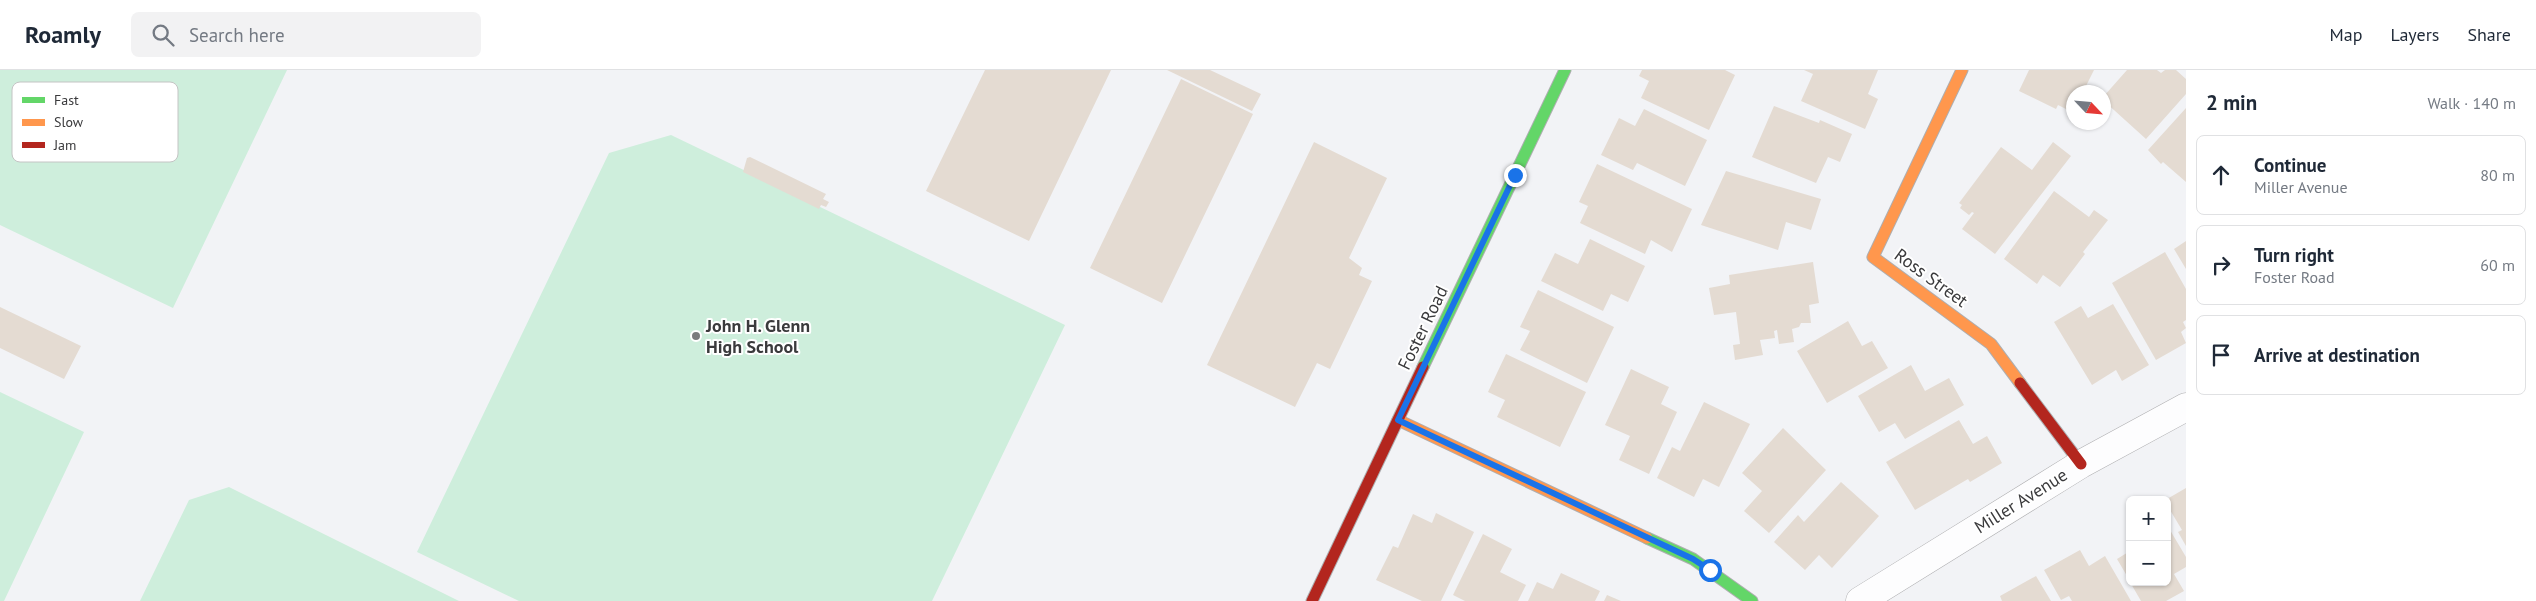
<!DOCTYPE html>
<meta charset="utf-8">
<style>
:root{--surface:#fff;--page:#f2f2f3;--text:#1f2937;--muted:#747a83;--line:#e0e1e3}
body{margin:0;font-family:"PT Sans",sans-serif;background:var(--page);color:var(--text)}
.controls{position:absolute;right:15px;bottom:15px;display:grid;overflow:hidden;border-radius:8px;box-shadow:0 1px 4px #0004}
.controls button{width:45px;height:45px;display:grid;place-items:center;padding:0;border:0;border-bottom:1px solid var(--line);background:var(--surface);color:var(--text);font:25px sans-serif}
.compass{position:absolute;left:2066px;top:15px;width:45px;height:45px;border-radius:50%;background:var(--surface);box-shadow:0 1px 4px #0004;rotate:116deg}
.stop{position:absolute;width:15px;height:15px;margin:-11px;border:4px solid #1a73e8;border-radius:50%;background:#fff}
.stop.end{background:#1a73e8;border-color:#fff;box-shadow:0 1px 5px #0008}
.list{margin:0;padding:0;list-style:none}
h2{display:flex;justify-content:space-between;align-items:center;height:65px;margin:0;padding:0 20px;font-size:21px}
h2 small{font-size:16px;font-weight:400;color:var(--muted)}
.list li{display:grid;grid-template-columns:32px 1fr auto;gap:15px;align-items:center;box-sizing:border-box;height:80px;margin:0 10px 10px;padding:0 10px;border:1px solid var(--line);border-radius:8px}
.list b{display:block;font-size:19px;white-space:nowrap}
.list p{margin:0;font-size:16px;white-space:nowrap;color:var(--muted)}
.list em{font-size:16px;font-style:normal;color:var(--muted)}
.icon{flex:none;width:28px;height:28px;fill:none;stroke:currentColor;stroke-width:2;stroke-linecap:round;stroke-linejoin:round}
.map{position:relative;flex:none;width:2186px;height:531px;overflow:hidden}
header{display:flex;align-items:center;gap:30px;box-sizing:border-box;height:70px;padding:0 25px;background:var(--surface);border-bottom:1px solid var(--line)}
header strong{font-size:24px}
nav{display:flex;gap:28px;margin-inline-start:auto;font-size:18px}
.search{width:350px;height:45px;background:var(--page);display:flex;align-items:center;gap:12px;box-sizing:border-box;padding:0 18px;border-radius:8px;color:var(--muted);font-size:19px}
main{display:flex}
aside{flex:1;background:var(--surface)}
.map>svg:first-child{display:block}
</style>
<header>
<strong>Roamly</strong>
<div class="search"><svg class="icon" aria-label="search" viewBox="0 0 24 24"><circle cx="10" cy="10" r="6"/><path d="M15 15l6 6"/></svg>Search here</div>
<nav><a>Map</a><a>Layers</a><a>Share</a></nav>
</header>
<main>
<div class="map">
<svg width="2186" height="531" viewBox="0 0 2186 531">
<rect width="100%" height="100%" fill="#f2f3f6"/>
<path fill="#ceeedc" d="M0,0H287L173,238L0,155Z
M671,65L1065,255L932,531H519L417,482L609,83Z
M0,322L84,362L4,531H0Z
M229,417L459,531H140L189,430Z"/>
<path fill="#e4dbd2" d="M985,0H1111L1029,171L926,121Z
M1167,0H1210L1261,24L1252,41Z
M1642,0H1725L1735,5L1709,60L1641,28L1649,11L1639,6Z
M1804,0H1878L1868,24L1878,29L1865,59L1801,31L1813,4Z
M2029,0H2094L2083,22H2074V43L2058,35L2056,39L2019,21Z
M2127,0H2157L2161,3L2165,0H2176L2186,9V24L2146,69L2104,31V26Z
M1181,9L1253,44L1162,233L1090,198Z
M1774,36L1819,53L1820,50L1852,64L1840,92L1828,87L1816,113L1752,87Z
M2186,38V112L2163,92L2161,94L2148,80Z
M1644,39L1707,70L1685,116L1637,93L1633,100L1601,85L1619,48L1635,56Z
M1314,72L1387,108L1349,188L1362,198L1359,205L1372,211L1330,299L1317,293L1295,337L1207,295Z
M2053,72L2071,86L1995,184L1962,159L1974,143L1972,142L1969,145L1960,138L1962,135L1959,133L2001,77L2032,100Z
M750,87L826,124L823,129L829,132L826,137L821,135L819,139L743,102L747,88Z
M1597,94L1692,139L1672,182L1651,170L1645,184L1580,153L1588,136L1579,132Z
M1726,101L1821,129L1811,160L1786,152L1778,180L1701,155Z
M2054,121L2089,147L2094,140L2108,150L2083,182L2085,184L2060,217L2043,205L2037,214L2004,189Z
M1590,169L1645,196L1628,232L1611,224L1603,241L1541,211L1555,183L1578,194Z
M2186,171V199L2174,179Z
M2165,182L2186,219V250L2183,252L2186,258L2181,262L2186,273L2156,290L2112,213Z
M1813,192L1819,233L1809,235L1811,253H1801L1799,257L1792,259L1794,272L1779,274L1777,260L1774,261L1775,268L1760,270L1763,285L1735,290L1733,275L1740,274L1736,242L1714,245L1709,218L1730,214L1729,205Z
M1538,220L1614,257L1587,313L1520,280L1530,261L1520,257Z
M2113,234L2149,295L2122,311L2116,300L2092,315L2054,252L2081,236L2088,248Z
M0,237L81,276L64,309L0,278Z
M1848,251L1862,276L1872,271L1888,298L1827,333L1797,281Z
M1506,284L1586,322L1560,377L1497,347L1505,330L1488,322Z
M1911,295L1925,321L1949,308L1964,335L1905,369L1895,353L1879,362L1858,326Z
M1631,299L1669,317L1661,334L1677,342L1649,404L1619,390L1630,366L1605,355Z
M1704,332L1750,354L1719,417L1703,409L1694,427L1657,408L1672,377L1680,381Z
M1959,350L1973,374L1987,366L2002,393L1970,412L1968,409L1915,440L1886,392Z
M1783,358L1826,400L1769,463L1744,441L1762,421L1742,403Z
M1841,412L1879,446L1832,498L1819,485L1805,500L1774,472L1798,445L1804,452Z
M2186,418V476L2178,462L2182,460L2167,435V429Z
M1436,443L1474,462L1441,531H1422L1376,510L1393,476L1398,478L1413,444L1432,453Z
M2167,455L2186,487V497L2174,504L2184,521L2166,531H2141L2130,512H2167Z
M1483,464L1512,479L1500,502L1526,515L1518,531H1465L1453,525Z
M2080,480L2089,496L2105,486L2131,531H2072L2069,526L2061,530L2044,500Z
M2130,481V511L2117,489Z
M1561,503L1600,521L1595,531H1528L1537,512L1553,519Z
M2036,506L2051,531H2002L2000,526Z
M1607,525L1621,531H1604Z"/>
<g fill="none" stroke-linecap="round" stroke-linejoin="round">
<defs>
<path id="street" d="M1860,531L2081,394L2186,337"/>
<path id="fast" d="M1423,297L1565,0
M1647,468L1693,489L1752,531"/>
<path id="slow" d="M1962,0L1873,187L1991,274L2020,313
M1398,350L1647,468"/>
<path id="jam" d="M2020,313L2081,394
M1312,531L1423,297"/>
</defs>
<use href="#street" stroke="#aeaeb0" stroke-width="29"/>
<use href="#fast" stroke="#aeaeb0" stroke-width="13"/>
<use href="#slow" stroke="#aeaeb0" stroke-width="13"/>
<use href="#jam" stroke="#aeaeb0" stroke-width="13"/>
<use href="#street" stroke="#fdfdfe" stroke-width="28"/>
<use href="#fast" stroke="#63d668" stroke-width="11"/>
<use href="#slow" stroke="#ff974d" stroke-width="11"/>
<use href="#jam" stroke="#b3261e" stroke-width="11"/>
</g>
<g fill="none" stroke-linecap="round" stroke-linejoin="round">
<path stroke="#1a73e8" stroke-width="6" d="M1515,105L1398,350L1693,489L1710,500"/>
</g>
<circle fill="#7a7b7d" stroke="#fff" stroke-width="2" cx="696" cy="266" r="5"/>
<g text-anchor="middle" stroke-width="4" stroke-linejoin="round" paint-order="stroke">
<g font-size="18" fill="#3a3a3c" stroke="#fff">
<text transform="translate(1931 208) rotate(36)" y="6">Ross Street</text>
<text transform="translate(1423 258) rotate(-64)" y="6">Foster Road</text>
<text transform="translate(2021 431) rotate(-32)" y="6">Miller Avenue</text>
</g>
<g font-size="18" font-weight="bold" fill="#3a3a3c" stroke="#fff" text-anchor="start">
<text x="706" y="262">John H. Glenn<tspan x="706" dy="21">High School</tspan></text>
</g>
</g>
<rect x="12" y="12" width="166" height="80" rx="8" fill="#fff" stroke="#c4c4c4" stroke-width="1"/>
<rect x="22" y="27" width="23" height="6" fill="#63d668"/>
<rect x="22" y="49" width="23" height="7" fill="#ff974d"/>
<rect x="22" y="72" width="23" height="6" fill="#b3261e"/>
<g font-size="14" fill="#3a3a3c">
<text x="54" y="35">Fast</text>
<text x="54" y="57">Slow</text>
<text x="54" y="80">Jam</text>
</g>
</svg>
<div class="controls">
<button>+</button>
<button>−</button>
</div>
<svg class="compass" viewBox="-18 -18 36 36"><path d="M0-13l5 13h-10z" fill="#e53935"/><path d="M0 13l5-13h-10z" fill="#747a83"/></svg>
<div class="stop" style="left:1710px;top:500px"></div>
<div class="stop end" style="left:1515px;top:105px"></div>
</div>
<aside>
<h2>2 min<small>Walk · 140 m</small></h2>
<ul class="list">
<li><svg class="icon" aria-label="ahead" viewBox="0 0 24 24"><path d="M12 20V5M6 11l6-6 6 6"/></svg><div><b>Continue</b><p>Miller Avenue</p></div><em>80 m</em></li>
<li><svg class="icon" aria-label="right" viewBox="0 0 24 24"><path d="M7 20v-9h11M14 6l5 5-5 5"/></svg><div><b>Turn right</b><p>Foster Road</p></div><em>60 m</em></li>
<li><svg class="icon" aria-label="arrive" viewBox="0 0 24 24"><path d="M6 21V4h12l-3 4 3 4H6"/></svg><div><b>Arrive at destination</b></div></li>
</ul>
</aside>
</main>
